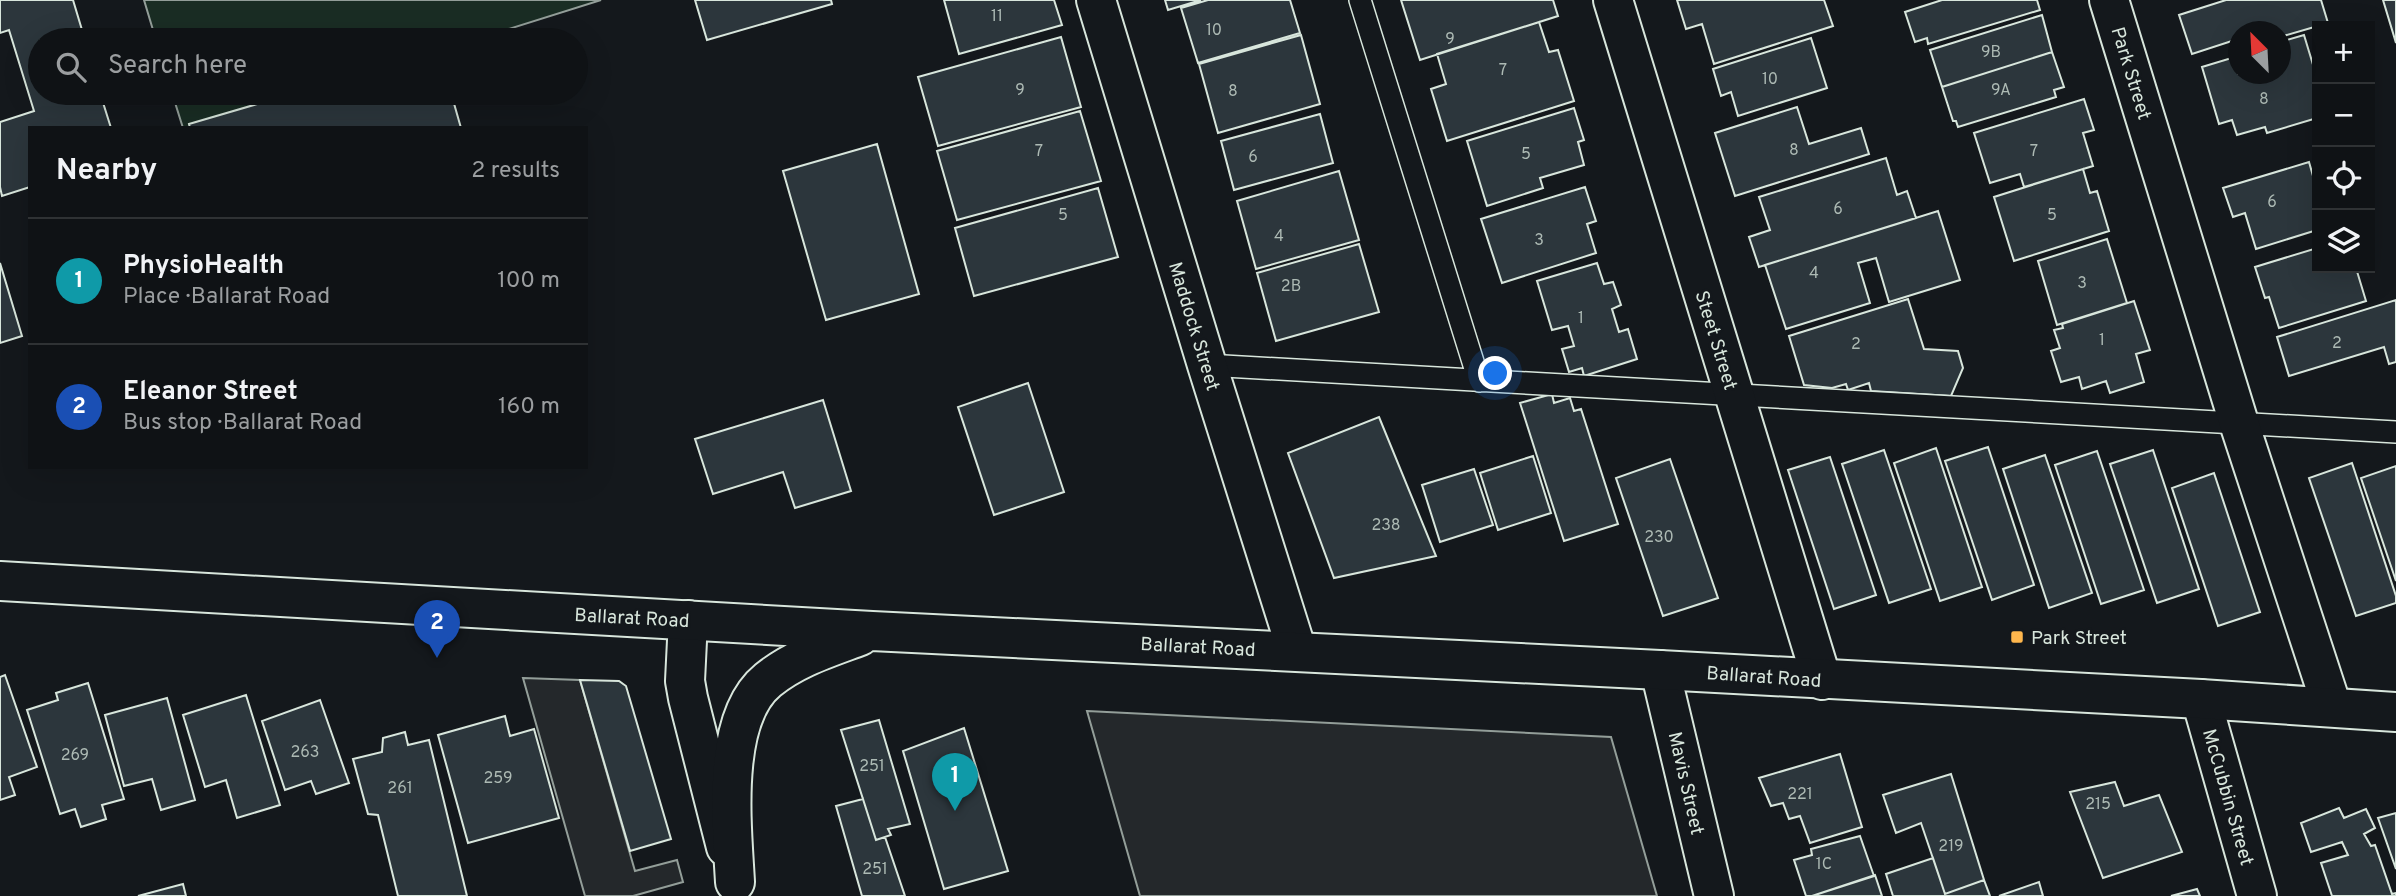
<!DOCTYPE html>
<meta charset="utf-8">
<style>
:root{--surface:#0f1215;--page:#1d2022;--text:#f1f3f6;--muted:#9b9ea0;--line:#2f3234;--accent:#ffb74d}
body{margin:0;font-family:Overpass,sans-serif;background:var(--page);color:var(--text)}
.controls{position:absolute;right:21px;top:21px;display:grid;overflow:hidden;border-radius:0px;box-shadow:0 7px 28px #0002}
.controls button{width:63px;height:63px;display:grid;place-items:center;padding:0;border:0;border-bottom:2px solid var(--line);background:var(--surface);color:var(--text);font:35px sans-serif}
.compass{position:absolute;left:2228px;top:21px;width:63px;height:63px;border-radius:50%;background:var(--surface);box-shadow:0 7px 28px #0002;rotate:336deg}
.you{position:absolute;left:1496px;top:374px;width:24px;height:24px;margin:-18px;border:5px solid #fff;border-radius:50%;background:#1a73e8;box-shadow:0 0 0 10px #1a73e833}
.badge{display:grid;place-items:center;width:46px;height:46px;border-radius:50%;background:var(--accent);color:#fff;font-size:23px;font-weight:700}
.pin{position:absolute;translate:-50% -58px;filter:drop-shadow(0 2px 4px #0008)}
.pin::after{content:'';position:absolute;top:37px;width:24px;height:21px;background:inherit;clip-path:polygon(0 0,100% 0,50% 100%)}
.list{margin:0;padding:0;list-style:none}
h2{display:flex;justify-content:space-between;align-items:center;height:91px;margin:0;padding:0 28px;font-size:30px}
h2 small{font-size:23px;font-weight:400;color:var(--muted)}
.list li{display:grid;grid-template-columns:46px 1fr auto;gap:21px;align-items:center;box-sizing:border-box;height:126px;padding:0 28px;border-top:2px solid var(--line)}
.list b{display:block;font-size:26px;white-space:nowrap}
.list p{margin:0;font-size:23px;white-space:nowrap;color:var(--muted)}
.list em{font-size:23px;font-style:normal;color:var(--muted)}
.icon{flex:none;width:38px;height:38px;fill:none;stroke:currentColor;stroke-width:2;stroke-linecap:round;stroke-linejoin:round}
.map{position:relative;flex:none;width:2396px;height:896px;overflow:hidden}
.search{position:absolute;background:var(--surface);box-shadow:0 7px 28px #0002;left:28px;top:28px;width:560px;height:77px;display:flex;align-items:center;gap:18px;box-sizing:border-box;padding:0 24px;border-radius:38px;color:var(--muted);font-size:26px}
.panel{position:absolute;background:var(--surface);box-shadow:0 7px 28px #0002;left:28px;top:126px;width:560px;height:343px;border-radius:0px}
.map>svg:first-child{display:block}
</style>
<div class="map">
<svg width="2396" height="896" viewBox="0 0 2396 896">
<rect width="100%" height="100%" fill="#14181c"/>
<path fill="#1a2d24" stroke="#939e99" stroke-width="2" d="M144,0H601L474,40H156Z
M172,93H307L196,128H183Z"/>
<path fill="#24282b" stroke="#939e99" stroke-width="2" d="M523,678L580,680L635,871L677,860L683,882L633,896H585Z
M1087,711L1611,737L1657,896H1140Z"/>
<path fill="#2c363c" stroke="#d8e6dc" stroke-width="2" d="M0,0H73L85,40H40V93H100L111,128H30V187L2,196L0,187V122L34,111L9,30L0,33Z
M695,0H831L832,4L707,40Z
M944,0H1054L1062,25L959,54Z
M1165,0H1201L1168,10Z
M1208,0H1290L1300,33L1198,63L1181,8Z
M1401,0H1553L1558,16L1420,60Z
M1677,0H1824L1833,26L1714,64L1702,24L1686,29Z
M1942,0H2037L2040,10L1928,44L1927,38L1915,42L1905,12Z
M2226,0H2321L2328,23L2280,37V32H2238V39L2192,54L2179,15Z
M2383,0H2396V43Z
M2042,15L2052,52L1942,87L1930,50Z
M1539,22L1549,52L1558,50L1574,101L1447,141L1431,89L1446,84L1437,54Z
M1301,35L1320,104L1218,133L1199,64Z
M2304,35L2317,78V118L2267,133L2265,127L2237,135L2232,120L2219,124L2202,67L2238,56V74H2280V42Z
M1061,37L1081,107L938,146L918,77Z
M1811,38L1827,88L1738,116L1731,92L1721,96L1713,69Z
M2052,52L2064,87L2054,90L2056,97L1958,127L1956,121H1953L1942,87Z
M295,93H451L461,128H190L189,124Z
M2084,99L2094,130L2083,133L2093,166L2024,187L2020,174L1990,183L1974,133Z
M1797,107L1809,144L1861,128L1869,154L1735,196L1715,133Z
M1574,108L1584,140L1578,142L1584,165L1540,178L1543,188L1487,206L1467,141Z
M1080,111L1101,181L957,220L937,151Z
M1320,114L1333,163L1234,190L1221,141Z
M877,144L919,294L826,320L783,171Z
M1886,158L1897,195L1907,191L1916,218L1759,267L1749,237L1770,230L1759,197Z
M2309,162L2317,190V230L2256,249L2245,213L2233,217L2223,188Z
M2083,169L2090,193L2097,191L2109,231L2014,261L1994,197Z
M1339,171L1359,240L1256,269L1237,201Z
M1585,187L1596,221L1587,224L1596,253L1502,283L1481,219Z
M1098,188L1118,257L974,296L955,228Z
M1938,211L1960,280L1889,302L1876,258L1858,263L1870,303L1786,329L1765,265Z
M2107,239L2127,303L2057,325L2038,261Z
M1359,244L1379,312L1276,341L1257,273Z
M2317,248V268H2356L2366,301L2279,328L2269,297L2265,298L2255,267Z
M0,263L22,336L0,343Z
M1597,263L1604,284L1613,282L1621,305L1612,309L1619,332L1628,329L1637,359L1584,376L1582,368L1569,372L1562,349L1574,346L1568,326L1552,330L1537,281Z
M1908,299L1924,349L1958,351L1963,368L1951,396L1871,391L1869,383L1848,390L1846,384L1832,388L1804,385L1789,336Z
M2396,300V362L2389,364L2384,347L2289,376L2277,337Z
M2134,301L2150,350L2136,354L2144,382L2110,393L2106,381L2082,389L2079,377L2061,382L2051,351L2060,348L2054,330L2063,328L2062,324Z
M1028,383L1064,492L994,515L958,407Z
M1552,394L1554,403L1570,398L1574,411L1581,409L1618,524L1564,541L1520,403Z
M823,400L851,491L795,508L783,472L713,494L695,439Z
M1379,417L1436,556L1334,578L1288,453Z
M1988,447L2034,585L1992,600L1945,461Z
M1936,448L1982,587L1940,601L1894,463Z
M1884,450L1931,589L1889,603L1842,464Z
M2153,450L2199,589L2157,603L2110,464Z
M2097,451L2144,590L2101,604L2055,465Z
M2045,455L2092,593L2049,608L2003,469Z
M1533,456L1551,513L1498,530L1480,473Z
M1830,457L1876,595L1834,609L1788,470Z
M1670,459L1718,598L1663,616L1616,478Z
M2352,463L2396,596V603L2356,616L2309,478Z
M2396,466V581L2361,478Z
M1474,469L1493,525L1440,542L1422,485Z
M2214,473L2260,612L2218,626L2172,488Z
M5,675L37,767L9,777L15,795L0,800V677Z
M580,680L619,681L626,686L671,839L630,851Z
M88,683L124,799L102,805L106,819L81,827L75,809L60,814L27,710L58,700L56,693Z
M246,695L280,805L237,818L226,780L205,787L183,715Z
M167,698L195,800L161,810L152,779L124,786L105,715Z
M320,700L349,783L316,794L311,781L285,790L262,721Z
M505,716L510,736L534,729L559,818L468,843L438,735Z
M879,720L910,824L888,829L891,835L876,840L841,730Z
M964,728L1008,871L944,889L903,751Z
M405,732L408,745L429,740L467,896H398L378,815L368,814L353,759L382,752L383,738Z
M1840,754L1862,827L1810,843L1800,816L1789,819L1783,803L1771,806L1759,778Z
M1951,774L1984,880L1945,894L1921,823L1896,833L1883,795Z
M2115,782L2124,806L2159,795L2182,852L2103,878L2070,792Z
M863,799L876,840L885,837L905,896H862L836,806Z
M2339,808L2344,818L2366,809L2375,828L2364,834L2371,846L2375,845L2392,894L2396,893V896H2332L2321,863L2348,855L2342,842L2311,852L2301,823Z
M2396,813V869L2378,818Z
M1860,836L1874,876L1812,896H1806L1794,860L1812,855L1811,849Z
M1933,858L1945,894L1984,880L1990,896H1893L1886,874Z
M1875,875L1882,896H1812Z
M2039,882L2043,896H1999Z
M183,884L186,896H138Z
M2197,889L2200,896H2171Z"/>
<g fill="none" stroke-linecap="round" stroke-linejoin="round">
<defs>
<path id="service" d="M1360,0L1479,381
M1207,365L2396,432"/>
<path id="minor" d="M1096,0L1207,365L1297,651
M1613,0L1822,680
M2109,0L2239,423L2332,707
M1660,670L1714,896
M2201,699L2257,896"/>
<path id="tertiary" d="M688,620L685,681L688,698L726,847"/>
<path id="trunk" d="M0,581L872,631L1660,670L2201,699L2396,712
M735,882C732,826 720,719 768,680C795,658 828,648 860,636"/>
</defs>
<use href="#service" stroke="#d8e6dc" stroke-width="24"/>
<use href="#minor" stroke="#d8e6dc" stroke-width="42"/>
<use href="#tertiary" stroke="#d8e6dc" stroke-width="42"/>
<use href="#trunk" stroke="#d8e6dc" stroke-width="42"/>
<use href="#service" stroke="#14181c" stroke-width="21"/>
<use href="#minor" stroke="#14181c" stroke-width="38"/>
<use href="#tertiary" stroke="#14181c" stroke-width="38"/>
<use href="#trunk" stroke="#14181c" stroke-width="38"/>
</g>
<rect fill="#ffb74d" stroke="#14181c" stroke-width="2.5" x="2010" y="630" width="14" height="14" rx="3.5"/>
<g text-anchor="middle" stroke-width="5" stroke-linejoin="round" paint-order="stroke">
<g font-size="16" fill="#adbab4">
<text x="997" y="21">11</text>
<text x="1214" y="35">10</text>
<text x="1450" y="44">9</text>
<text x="1991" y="57">9B</text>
<text x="1503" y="75">7</text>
<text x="1770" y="84">10</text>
<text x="1020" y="95">9</text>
<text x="2001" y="95">9A</text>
<text x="1233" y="96">8</text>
<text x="2264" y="104">8</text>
<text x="1794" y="155">8</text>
<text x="1039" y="156">7</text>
<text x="2034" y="156">7</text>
<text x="1526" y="159">5</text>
<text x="1253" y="162">6</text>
<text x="2272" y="207">6</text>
<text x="1838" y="214">6</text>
<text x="1063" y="220">5</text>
<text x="2052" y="220">5</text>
<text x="1279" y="241">4</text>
<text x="1539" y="245">3</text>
<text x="1814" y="278">4</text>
<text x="2082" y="288">3</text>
<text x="1291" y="291">2B</text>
<text x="1581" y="323">1</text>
<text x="2102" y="345">1</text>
<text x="2337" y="348">2</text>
<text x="1856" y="349">2</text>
<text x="1386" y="530">238</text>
<text x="1659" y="542">230</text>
<text x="305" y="757">263</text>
<text x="75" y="760">269</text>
<text x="872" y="771">251</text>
<text x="498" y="783">259</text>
<text x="400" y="793">261</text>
<text x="1800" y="799">221</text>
<text x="2098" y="809">215</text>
<text x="1951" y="851">219</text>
<text x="1824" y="869">1C</text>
<text x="875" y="874">251</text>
</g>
<g font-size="19" fill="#d8e6dc" stroke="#14181c">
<text transform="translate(2132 73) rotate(73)" y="7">Park Street</text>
<text transform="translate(1195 326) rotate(73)" y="7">Maddock Street</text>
<text transform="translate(1717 340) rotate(73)" y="7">Steet Street</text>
<text transform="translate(632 617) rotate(3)" y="7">Ballarat Road</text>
<text transform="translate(1198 646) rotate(3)" y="7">Ballarat Road</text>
<text transform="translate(1764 676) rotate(4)" y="7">Ballarat Road</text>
<text transform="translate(1687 783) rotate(77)" y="7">Mavis Street</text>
<text transform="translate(2229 797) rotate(74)" y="7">McCubbin Street</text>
</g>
<g font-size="19" fill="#d8e6dc" stroke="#14181c" text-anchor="start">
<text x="2031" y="644">Park Street</text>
</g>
</g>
</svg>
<div class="controls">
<button>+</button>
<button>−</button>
<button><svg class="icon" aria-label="locate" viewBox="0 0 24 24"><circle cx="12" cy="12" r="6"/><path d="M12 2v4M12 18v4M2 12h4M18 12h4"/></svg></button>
<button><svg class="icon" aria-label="layers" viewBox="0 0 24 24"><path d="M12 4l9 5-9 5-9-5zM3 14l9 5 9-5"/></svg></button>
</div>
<svg class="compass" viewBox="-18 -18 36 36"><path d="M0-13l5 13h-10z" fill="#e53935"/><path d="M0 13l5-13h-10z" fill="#9b9ea0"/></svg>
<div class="you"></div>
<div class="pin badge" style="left:955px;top:811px;background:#0f9aa8">1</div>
<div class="pin badge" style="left:437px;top:658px;background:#1a4fb4">2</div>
<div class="search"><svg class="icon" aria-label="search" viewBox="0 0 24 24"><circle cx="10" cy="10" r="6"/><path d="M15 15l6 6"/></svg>Search here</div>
<section class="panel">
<h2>Nearby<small>2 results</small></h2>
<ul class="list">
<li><span class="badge" style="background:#0f9aa8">1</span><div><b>PhysioHealth</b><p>Place · Ballarat Road</p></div><em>100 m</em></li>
<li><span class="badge" style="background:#1a4fb4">2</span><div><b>Eleanor Street</b><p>Bus stop · Ballarat Road</p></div><em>160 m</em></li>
</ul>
</section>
</div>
